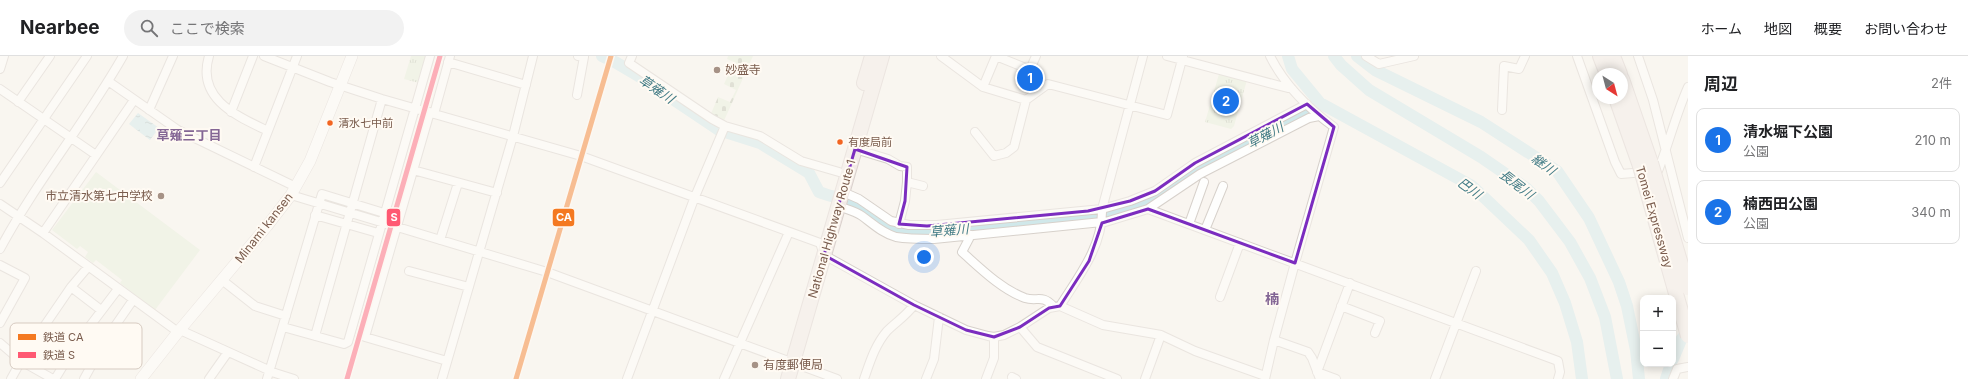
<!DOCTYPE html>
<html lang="ja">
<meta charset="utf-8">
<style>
:root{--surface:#fff;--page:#f2f2f2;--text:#202124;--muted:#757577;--line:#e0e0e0;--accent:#1a73e8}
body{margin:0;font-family:Inter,"Noto Sans JP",sans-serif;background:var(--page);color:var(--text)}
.controls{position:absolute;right:12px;bottom:12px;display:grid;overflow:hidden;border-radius:8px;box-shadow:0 2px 10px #0003}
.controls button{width:36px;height:36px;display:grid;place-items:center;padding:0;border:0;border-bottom:1px solid var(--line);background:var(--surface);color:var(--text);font:20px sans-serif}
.compass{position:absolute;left:1592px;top:12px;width:36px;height:36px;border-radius:50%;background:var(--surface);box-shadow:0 2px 10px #0003;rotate:144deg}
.you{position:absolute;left:924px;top:201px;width:14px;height:14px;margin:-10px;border:3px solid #fff;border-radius:50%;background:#1a73e8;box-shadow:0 0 0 6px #1a73e833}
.badge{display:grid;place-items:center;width:26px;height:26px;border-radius:50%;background:var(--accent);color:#fff;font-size:13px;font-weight:700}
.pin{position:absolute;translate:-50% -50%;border:2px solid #fff;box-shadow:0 1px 4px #0006}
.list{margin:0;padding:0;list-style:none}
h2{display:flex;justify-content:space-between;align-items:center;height:52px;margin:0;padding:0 16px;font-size:17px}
h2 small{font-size:13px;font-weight:400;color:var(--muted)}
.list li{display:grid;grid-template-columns:26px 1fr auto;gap:12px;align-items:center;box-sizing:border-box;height:64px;margin:0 8px 8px;padding:0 8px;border:1px solid var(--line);border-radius:8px}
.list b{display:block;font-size:15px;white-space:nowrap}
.list p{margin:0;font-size:13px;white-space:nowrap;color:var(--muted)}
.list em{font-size:13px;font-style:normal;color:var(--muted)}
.icon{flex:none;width:22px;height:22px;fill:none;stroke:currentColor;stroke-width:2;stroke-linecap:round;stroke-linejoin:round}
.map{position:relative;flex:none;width:1688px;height:323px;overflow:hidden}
header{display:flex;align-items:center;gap:24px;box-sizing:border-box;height:56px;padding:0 20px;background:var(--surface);border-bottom:1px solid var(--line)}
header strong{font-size:19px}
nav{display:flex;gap:22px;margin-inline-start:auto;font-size:14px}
.search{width:280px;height:36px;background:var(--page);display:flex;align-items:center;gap:10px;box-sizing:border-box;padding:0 14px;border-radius:22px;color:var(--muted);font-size:15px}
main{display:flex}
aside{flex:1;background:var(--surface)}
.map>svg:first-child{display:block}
</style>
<header>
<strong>Nearbee</strong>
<div class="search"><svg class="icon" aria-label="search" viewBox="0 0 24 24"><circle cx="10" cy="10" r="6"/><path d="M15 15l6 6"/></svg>ここで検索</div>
<nav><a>ホーム</a><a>地図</a><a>概要</a><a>お問い合わせ</a></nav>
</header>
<main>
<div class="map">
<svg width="1688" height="323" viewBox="0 0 1688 323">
<defs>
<pattern id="grass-tufts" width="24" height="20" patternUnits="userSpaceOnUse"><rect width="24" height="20" fill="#e7f0db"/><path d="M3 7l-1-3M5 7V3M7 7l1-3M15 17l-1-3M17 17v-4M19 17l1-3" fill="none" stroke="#c0c6b4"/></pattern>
<pattern id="cemetery-stones" width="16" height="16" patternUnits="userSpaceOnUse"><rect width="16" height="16" fill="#e7f0db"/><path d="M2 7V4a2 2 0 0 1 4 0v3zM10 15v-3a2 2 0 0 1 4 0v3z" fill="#c0c6b4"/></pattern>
<pattern id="water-ripples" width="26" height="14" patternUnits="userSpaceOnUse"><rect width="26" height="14" fill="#d0e8ea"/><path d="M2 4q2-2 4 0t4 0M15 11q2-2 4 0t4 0" fill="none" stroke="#aebfc0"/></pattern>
</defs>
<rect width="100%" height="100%" fill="#f9f5f0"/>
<path fill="url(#grass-tufts)" d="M411,0H427L419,27L404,23Z
M1219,18L1247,24L1234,70L1231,73L1205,66Z"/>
<path fill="url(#cemetery-stones)" d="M728,0H753L723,67L710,60L718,41L730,46L736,34L724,28L734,6L727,3Z"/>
<path fill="#e7f0db" d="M96,116L200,194L155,254L120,227L122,224L96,204L93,207L85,201L88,196L80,190L77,193L52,174Z"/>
<path fill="url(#water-ripples)" d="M138,57L159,72L150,84L129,68Z"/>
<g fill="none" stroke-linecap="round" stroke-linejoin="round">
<path stroke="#d0e8ea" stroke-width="12" d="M602,0L615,6L637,19L719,74L760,87L809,117L819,136C829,140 841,142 851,147C862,153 871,162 882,168C894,174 907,175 921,176L1084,161C1105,158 1126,154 1146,146L1199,110L1259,84L1290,67L1320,47
M1288,0L1292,13L1320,47L1472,130L1529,184L1552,217L1565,247L1577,286L1582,323
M1334,0L1341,9L1369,34L1481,101L1526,132L1539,145L1570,186L1590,222L1605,261L1617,323
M1357,0L1375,14L1481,66L1557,115L1589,162L1619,226L1627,250L1636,294L1639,323
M1673,303L1681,284L1688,275
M1666,323L1671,308"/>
<defs>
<path id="street" d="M209,0C196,43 237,60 268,75
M264,0L330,26L382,43L581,100L820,187L824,199L914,249L966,274L988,280L994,281L1004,279L1020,271L1049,252L1060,250L1103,269L1161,279L1195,295L1265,320
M632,0L629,7L712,63L725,70L760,80L801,105L839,116
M941,0L983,31L1026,44L1048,28L1167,59L1183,0
M996,0L1028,13L1032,9L1036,0
M1167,0L1288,32H1291
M1366,0L1379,8L1414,0
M1577,0L1615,106L1621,118L1658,115C1669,87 1676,58 1688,31
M1638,0L1653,44L1688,182
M448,6L526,29
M0,13L4,0
M108,25L178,74L296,131
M983,31L996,0
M0,33L96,99
M577,39L584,1L578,0
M18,46L50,0
M149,54L173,0
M1502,54L1504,10L1519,13L1525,0
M231,56L253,0
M430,56L365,281L447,305
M434,58L450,0
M975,76L994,100L1006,97L1014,91L1026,44
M855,93L888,103L900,110L907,111V126L923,130
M254,111L297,0
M413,114L497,137
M0,127L87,0
M843,136L859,143L891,165L909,169H937L1102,153L1130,145L1155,135L1195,107L1307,48
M291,139L547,216L837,323
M0,148L43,177L178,276
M838,150C846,153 855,155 862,160C873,168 882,177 896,181C908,183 921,183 934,183L1102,166
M1148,153L1200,118L1309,62L1319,60
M315,159L378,177
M1102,167L1148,153L1558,305L1560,316L1558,323
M899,168L905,145L907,126
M1189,168L1204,126
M1205,174L1223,130
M43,177L134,44
M971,179L962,196C980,212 1001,233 1025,242C1037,246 1042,238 1053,250
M440,184L458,127
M0,193C36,126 85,67 123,0
M0,209L25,222L0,267
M409,215L469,231
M222,224L255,250L286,260
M71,231L101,254
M1220,241L1240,187
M1060,250C1079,220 1103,190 1102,153L1143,0
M1341,250L1380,265L1375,277
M45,269L77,287
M283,271L344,288L348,286L430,0
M1020,271L1037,291L1117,323
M180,274L275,317L294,323
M315,280L382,43
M1274,284L1308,296L1312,302L1320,323
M0,287L21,305L53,323
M26,307L38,293L45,269L71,231L88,211
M1012,321L1016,323
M11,323L21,305
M55,323L77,287L118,233
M84,323L106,283L133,244
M209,323L228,296
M267,323L322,138L384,157
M442,323L513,80L533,0
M627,323L694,143L725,70
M724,323L789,176
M864,323C870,306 875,289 887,275C896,266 906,260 914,249
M926,323L934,303L939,261
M986,323L994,302V281
M1145,323L1161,279
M1265,323L1274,284L1295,207L1334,71C1309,53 1284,28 1270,0
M1336,323L1317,316L1350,227
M1435,323L1476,215
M1673,323L1677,313L1688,311"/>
<path id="secondary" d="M141,323L178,276L267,170L291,139L310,105L352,0"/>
<path id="highway" d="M1600,0L1607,18
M1613,0L1620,18
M1622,23L1651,107
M864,27L872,0
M1616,42L1640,110
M788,323L882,0"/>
</defs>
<use href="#street" stroke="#d7d1cb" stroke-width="10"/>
<use href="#secondary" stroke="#d9d2cb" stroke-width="12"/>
<use href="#highway" stroke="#dad1cc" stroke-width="16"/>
<use href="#street" stroke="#fefefd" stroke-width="8"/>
<use href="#secondary" stroke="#fefefd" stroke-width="11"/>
<use href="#highway" stroke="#f2eae7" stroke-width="14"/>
<defs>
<path id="highway-bridge" d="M1651,107L1688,232
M1640,110L1688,280"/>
</defs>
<use href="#highway-bridge" stroke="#dad1cc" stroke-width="16" stroke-linecap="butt"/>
<use href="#highway-bridge" stroke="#f2eae7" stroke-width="14"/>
<defs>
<path id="rail-1" d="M516,323L611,0"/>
<path id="rail-2" d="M347,323L440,0"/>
</defs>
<use href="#rail-1" stroke="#fffaf3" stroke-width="8"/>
<use href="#rail-2" stroke="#fffaf3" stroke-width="8"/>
<use href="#rail-1" stroke="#f47921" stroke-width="5"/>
<use href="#rail-2" stroke="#ff5973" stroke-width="5"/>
</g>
<path d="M0 0H1688V323H0ZM1307,48L1334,71L1295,207L1148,153L1102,167L1089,205L1060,250L1049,252L1020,271L994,281L966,274L914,249L824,199L855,93L907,111L905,145L899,168L927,170L1088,155L1130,145L1155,135L1195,107Z" fill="#f9f5f0" fill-opacity=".55" fill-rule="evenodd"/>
<path fill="none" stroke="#7b2cbf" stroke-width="3" stroke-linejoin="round" d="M1307,48L1334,71L1295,207L1148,153L1102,167L1089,205L1060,250L1049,252L1020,271L994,281L966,274L914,249L824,199L855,93L907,111L905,145L899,168L927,170L1088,155L1130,145L1155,135L1195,107Z"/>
<g fill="#a69286" stroke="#fffaf3" stroke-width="1.5">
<circle cx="717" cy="14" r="4"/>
<circle cx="161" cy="140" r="4"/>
<circle cx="755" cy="309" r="4"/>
</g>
<g fill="#f26522" stroke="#fffaf3" stroke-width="1.5">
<circle cx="330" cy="67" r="3.5"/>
<circle cx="840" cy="86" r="3.5"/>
</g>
<g text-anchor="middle" stroke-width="4" stroke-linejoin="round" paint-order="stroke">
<g font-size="11" fill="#7a5c4d" stroke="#fffaf3" text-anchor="start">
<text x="338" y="71">清水七中前</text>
<text x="848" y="90">有度局前</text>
</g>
<g font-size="12" fill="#7a5c4d" stroke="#fffaf3" text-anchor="start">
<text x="725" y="18">妙盛寺</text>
<text x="153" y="144" text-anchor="end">市立清水第七中学校</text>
<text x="763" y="313">有度郵便局</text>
</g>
<g font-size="12" fill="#7a5c4d" stroke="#fffaf3">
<text transform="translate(1654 161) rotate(74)" y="4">Tomei Expressway</text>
<text transform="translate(264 172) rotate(-52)" y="4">Minami kansen</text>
<text transform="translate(832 173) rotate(-74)" y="4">National Highway Route 1</text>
</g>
<g font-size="13" font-style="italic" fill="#437c86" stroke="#fffaf3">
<text transform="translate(657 33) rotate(34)" y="5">草薙川</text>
<text transform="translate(1265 79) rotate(-28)" y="5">草薙川</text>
<text transform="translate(1544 108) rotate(36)" y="5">継川</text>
<text transform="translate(1517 128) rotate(37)" y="5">長尾川</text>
<text transform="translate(1470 132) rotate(36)" y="5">巴川</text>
<text transform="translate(949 174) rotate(-5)" y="5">草薙川</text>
</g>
<g font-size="13" font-weight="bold" fill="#846695" stroke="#fffaf3">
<text x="189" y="84">草薙三丁目</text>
</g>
<g font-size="14" font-weight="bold" fill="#846695" stroke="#fffaf3">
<text x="1272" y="248">楠</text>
</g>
</g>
<rect x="10" y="267" width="132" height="46" rx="6" fill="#fffaf3" stroke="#d7cbc1" stroke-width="1"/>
<rect x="18" y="278" width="18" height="6" fill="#f47921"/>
<rect x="18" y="296" width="18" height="6" fill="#ff5973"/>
<g font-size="11" fill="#7a5c4d">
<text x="43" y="285">鉄道 CA</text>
<text x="43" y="303">鉄道 S</text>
</g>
<g stroke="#fffaf3" stroke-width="1.5">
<rect x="386" y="152" width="15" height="19" rx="4" fill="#ff5973"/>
<rect x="552" y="152" width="23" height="19" rx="4" fill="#f47921"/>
</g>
<g font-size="11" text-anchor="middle" font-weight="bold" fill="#fff">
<text x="394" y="165">S</text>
<text x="564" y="165">CA</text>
</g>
</svg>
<div class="controls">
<button>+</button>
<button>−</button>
</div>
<svg class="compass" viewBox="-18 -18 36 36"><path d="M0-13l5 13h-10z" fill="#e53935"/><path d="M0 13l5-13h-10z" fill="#757577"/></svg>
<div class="you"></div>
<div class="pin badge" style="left:1030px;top:22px">1</div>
<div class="pin badge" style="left:1226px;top:45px">2</div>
</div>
<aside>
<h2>周辺<small>2件</small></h2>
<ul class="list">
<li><span class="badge">1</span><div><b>清水堀下公園</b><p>公園</p></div><em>210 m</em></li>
<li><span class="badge">2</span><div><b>楠西田公園</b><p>公園</p></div><em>340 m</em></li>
</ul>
</aside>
</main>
